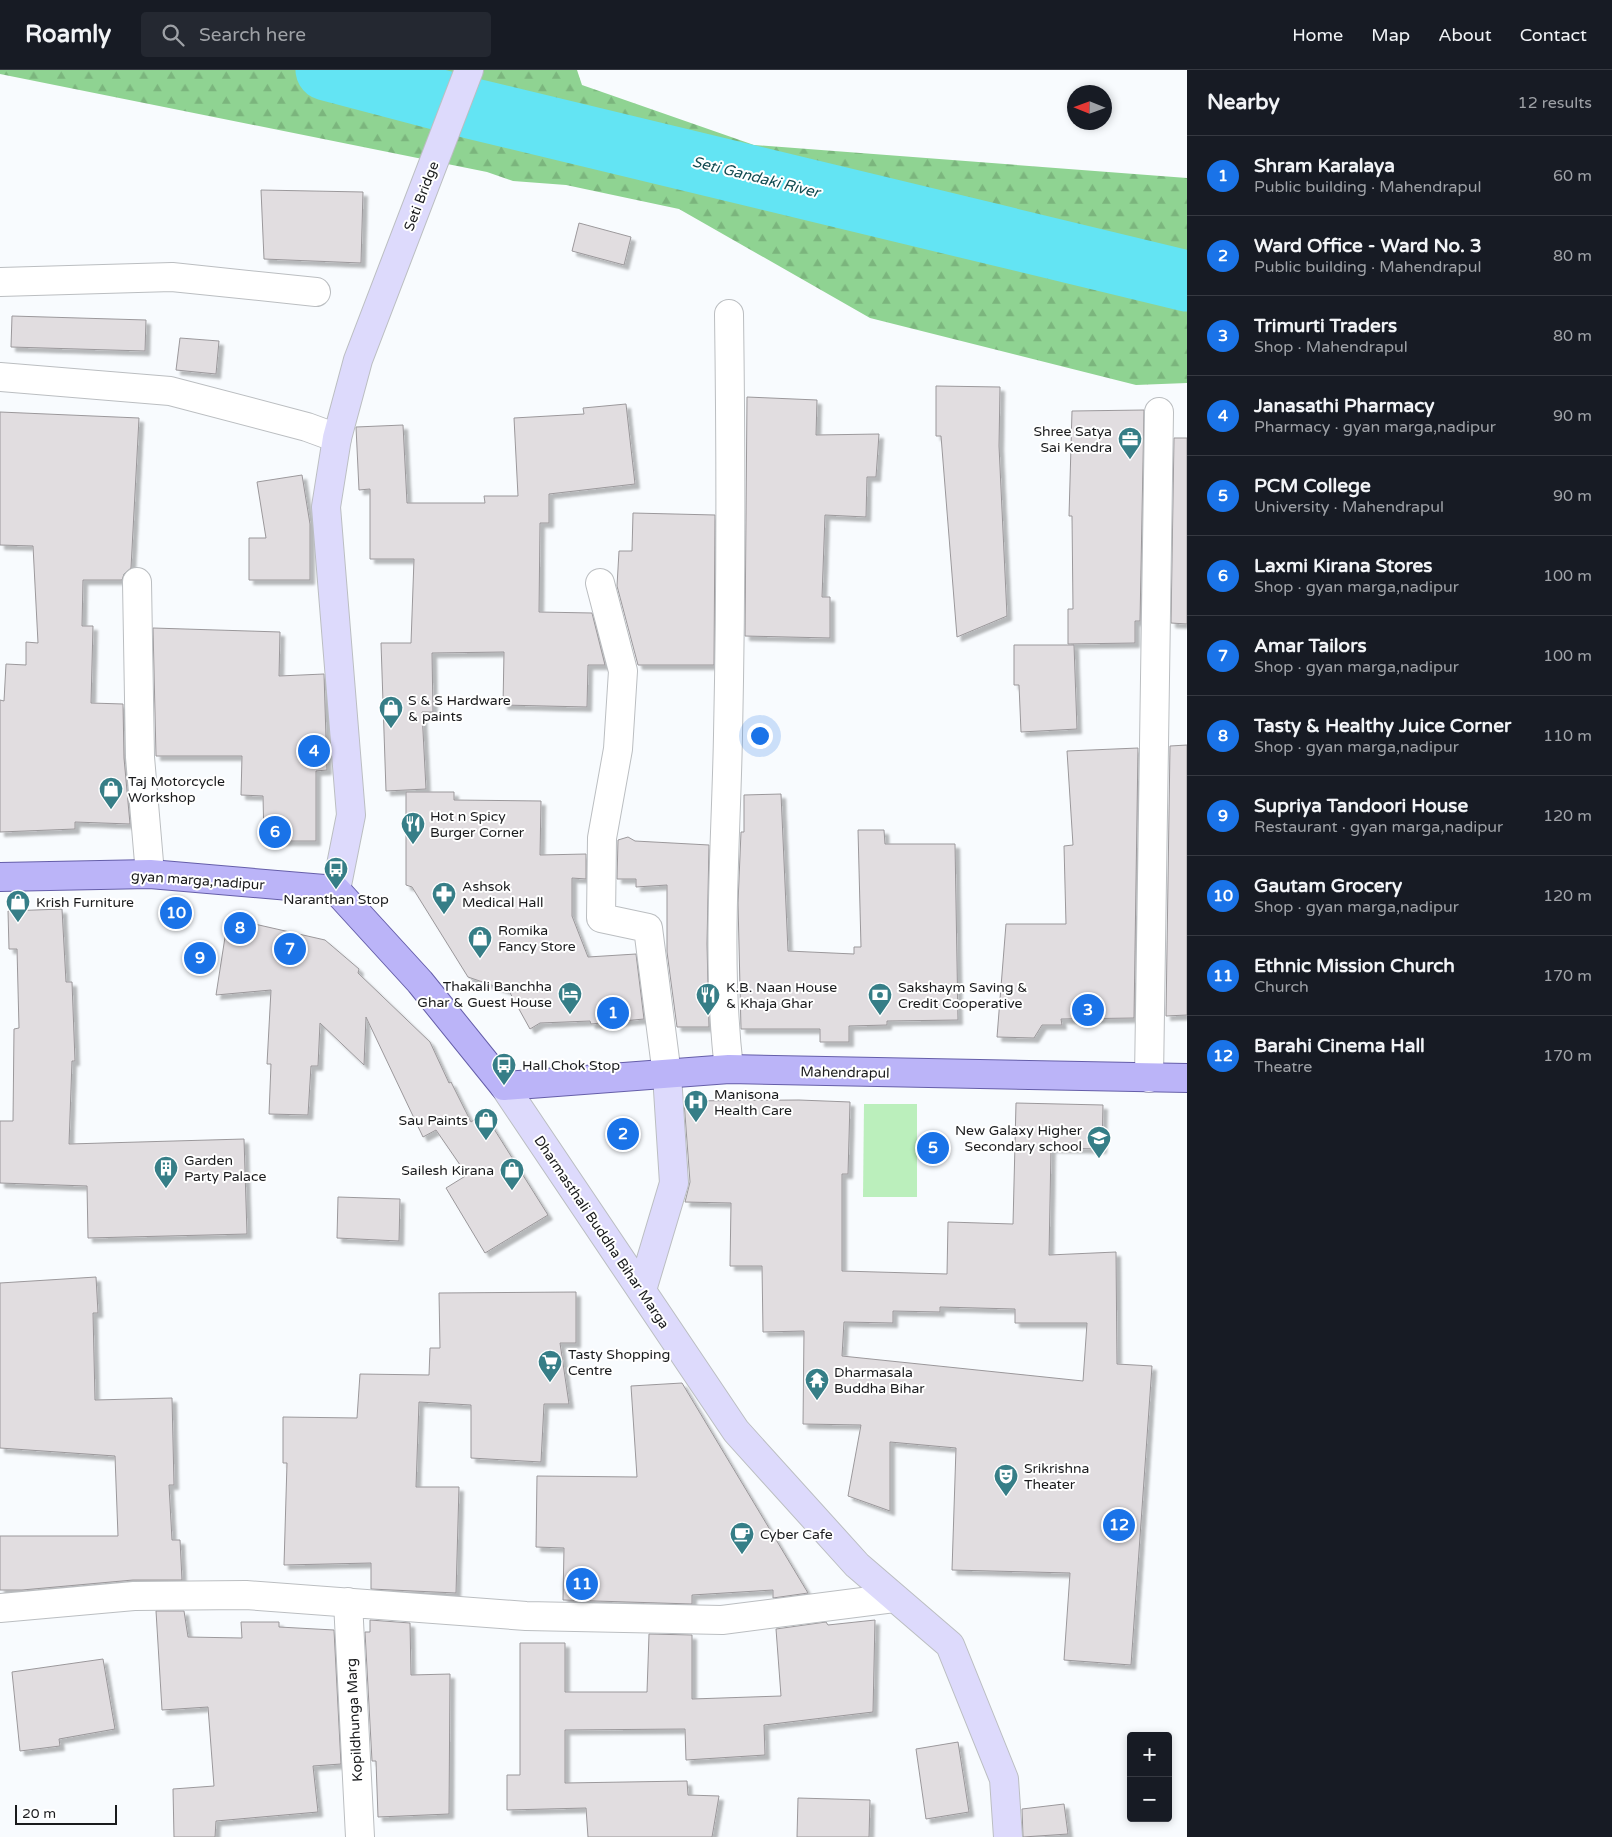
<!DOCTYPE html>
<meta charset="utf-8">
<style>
:root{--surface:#171b24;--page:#242831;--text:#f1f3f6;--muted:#9ea1a6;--line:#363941;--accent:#1a73e8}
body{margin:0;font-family:"Varela Round",sans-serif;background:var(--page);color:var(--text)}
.controls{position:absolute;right:15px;bottom:15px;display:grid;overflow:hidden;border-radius:5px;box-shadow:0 2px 8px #0003}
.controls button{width:45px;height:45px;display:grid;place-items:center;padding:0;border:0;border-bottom:1px solid var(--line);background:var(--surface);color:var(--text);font:25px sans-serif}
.compass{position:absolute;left:1067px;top:15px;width:45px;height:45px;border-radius:50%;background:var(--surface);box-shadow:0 2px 8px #0003;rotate:271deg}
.scale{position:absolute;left:15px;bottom:12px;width:102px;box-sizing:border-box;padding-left:5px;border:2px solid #1a1b1d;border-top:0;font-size:14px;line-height:18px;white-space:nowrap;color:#1a1b1d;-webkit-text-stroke:4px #fff;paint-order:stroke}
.you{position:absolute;left:759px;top:665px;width:18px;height:18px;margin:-12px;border:4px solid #fff;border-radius:50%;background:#1a73e8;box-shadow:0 0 0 8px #1a73e833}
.badge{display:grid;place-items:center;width:32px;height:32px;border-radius:50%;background:var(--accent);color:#fff;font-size:16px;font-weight:700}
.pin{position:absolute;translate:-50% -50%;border:2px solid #fff;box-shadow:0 1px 5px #0006}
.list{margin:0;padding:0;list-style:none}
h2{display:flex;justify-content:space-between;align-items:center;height:65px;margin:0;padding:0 20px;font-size:21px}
h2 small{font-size:16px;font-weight:400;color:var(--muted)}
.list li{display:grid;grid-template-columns:32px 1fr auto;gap:15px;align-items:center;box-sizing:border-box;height:80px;padding:0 20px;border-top:1px solid var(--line)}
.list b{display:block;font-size:19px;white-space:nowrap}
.list p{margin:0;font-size:16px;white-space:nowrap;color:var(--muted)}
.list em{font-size:16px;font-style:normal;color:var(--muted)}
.icon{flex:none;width:28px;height:28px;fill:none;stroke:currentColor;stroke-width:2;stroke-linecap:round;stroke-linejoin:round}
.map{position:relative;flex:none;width:1187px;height:1767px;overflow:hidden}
header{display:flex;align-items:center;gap:30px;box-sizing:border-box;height:70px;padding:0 25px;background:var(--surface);border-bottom:1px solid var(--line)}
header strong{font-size:24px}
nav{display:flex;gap:28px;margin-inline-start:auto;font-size:18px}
.search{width:350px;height:45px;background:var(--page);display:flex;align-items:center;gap:12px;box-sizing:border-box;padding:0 18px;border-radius:5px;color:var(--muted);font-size:19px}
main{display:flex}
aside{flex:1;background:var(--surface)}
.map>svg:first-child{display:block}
</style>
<header>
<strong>Roamly</strong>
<div class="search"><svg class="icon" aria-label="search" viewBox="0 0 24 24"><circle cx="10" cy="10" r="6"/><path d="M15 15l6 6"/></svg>Search here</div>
<nav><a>Home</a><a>Map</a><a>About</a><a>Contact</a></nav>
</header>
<main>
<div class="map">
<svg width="1187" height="1767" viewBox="0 0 1187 1767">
<defs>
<pattern id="forest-firs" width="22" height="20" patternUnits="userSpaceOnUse" patternTransform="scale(1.25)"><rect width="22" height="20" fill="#8fd392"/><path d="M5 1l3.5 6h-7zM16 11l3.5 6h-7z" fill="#7bb57d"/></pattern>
<filter id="shadow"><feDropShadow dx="4.5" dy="4.5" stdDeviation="1" flood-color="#0004"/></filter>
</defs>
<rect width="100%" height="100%" fill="#f8fbfe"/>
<path fill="url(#forest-firs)" d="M0,0H577L582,15L754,75L1187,108V313L1136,315L870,248L679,139L566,115L513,111L487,102L0,4Z"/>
<path fill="#bbefbc" d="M864,1034H917V1127H863Z"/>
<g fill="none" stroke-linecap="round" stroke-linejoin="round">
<path stroke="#63e4f3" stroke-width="61" d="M326,0L474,39L1187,211"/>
</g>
<path fill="#e1dde0" stroke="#9b989b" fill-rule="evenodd" filter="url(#shadow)" d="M261,120L363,122L361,193L264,189Z
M579,153L631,167L624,195L572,181Z
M12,246L146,250L145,281L11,277Z
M180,268L219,271L216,304L176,300Z
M936,316L1000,317L999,376L1007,546L957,567L941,366H936Z
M747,327L817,330L816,365L879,364L876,407H867L866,447L825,445L822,527H830V568L745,566Z
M626,334L635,414L549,424V453H540L539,542L592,543L605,595H588L587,637L503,635L504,582L432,583L433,642H422L426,719L386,721L381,573H411L414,489H370V419L359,420L356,357L403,355L407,433H485L484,426H518L514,348L584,344L583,338Z
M1144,340L1140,551H1135V573L1068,574V539H1073L1072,446H1069L1072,341Z
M0,342L139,348L131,498L124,504L122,510H83L82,556H93L91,633L123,634L124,688L130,754L75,752V759L0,762V630L4,631L6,594L26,595V572L38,573L33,476L0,475Z
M1174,368H1187V554L1171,553Z
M302,405L310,454V510H249V468H266L257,412Z
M633,443L715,445L714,595H638L617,516L619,481H632Z
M153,558L280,562L279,606L324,604L327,700L316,701V771H264L263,726L241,725L242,686H156Z
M1014,575H1074L1077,659L1021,662L1019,615H1014Z
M1187,675V945L1166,946L1170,676Z
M1138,678L1134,948L1061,949L1062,955H1042L1034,968L997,967L1006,854H1066L1064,776L1073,775L1067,681Z
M406,722H454V730L541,731L540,785L586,784V809L572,808V846L588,887L636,884L644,949L591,954L590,951L540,953L530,959L509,921L468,907L412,817L406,815Z
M781,724L788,881L854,884V877H861L858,760H884L885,774H955L958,950L887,951V955L849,956V972H820V959H741L738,833L741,762H744V725Z
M628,767L635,771L709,775L707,874L709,957H677L667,882V815L636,817V809H617L618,770Z
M62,839L66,912H72L75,991H72L69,1074L244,1069L247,1164L88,1168L87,1116L0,1113V1051H13L14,959L19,958L17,879H9L8,841Z
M228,848L325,870L359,899L358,903L430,972L449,1013L451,1012L471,1052L484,1043L548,1145L485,1183L446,1118L467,1105L436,1060L423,1067L366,947L364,995L320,953L318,996H311L308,1045L269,1044L271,994H267L271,920L216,925Z
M799,1030L850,1032L848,1104H842V1201L947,1204L948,1152L1013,1154L1016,1033L1103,1035L1102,1079L1051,1078L1049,1185L1116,1182L1117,1294L1152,1296L1131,1595L1064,1590L1070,1503L952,1500L956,1378L890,1372V1441L848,1426L861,1355L803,1354L804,1261L763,1262L762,1196H730L731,1133L685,1132L690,1112L684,1031ZM940,1237L1015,1239V1253H1087L1083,1311L842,1286L844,1252L893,1253V1241L940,1242Z
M338,1127L400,1129L399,1171L337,1168Z
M96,1207L98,1243H93L95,1330L172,1328L174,1415H169L172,1470H180L182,1510H133L22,1520H0V1466H118L115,1386L0,1378V1213Z
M576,1222V1273H560L569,1334H544L541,1392L471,1388V1335L419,1332L416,1417H459L456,1523L371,1519V1493L284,1495L287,1393H283V1347L357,1348L360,1304L429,1305L430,1278H440L439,1223Z
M682,1313L808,1523L773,1528V1520L692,1525V1534L563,1530L564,1478L536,1477L537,1406L637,1407L631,1316Z
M156,1541H184L188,1567L242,1568L241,1552H279V1557L334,1560L341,1694L313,1696L318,1742L216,1751L215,1767H174L173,1719L214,1716L208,1637L162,1640Z
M370,1550L410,1553L411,1605L450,1604L449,1744L378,1747L376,1691H372L365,1562H370Z
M875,1550L873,1642L764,1655L765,1685L686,1690L685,1659L565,1660V1713L687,1711L688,1725L719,1726L712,1767H588L586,1738L507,1740V1705H520V1573H565V1622H647L649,1564L692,1565V1629L781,1626L776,1559L826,1552L828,1555Z
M103,1589L115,1659L59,1669L60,1676L20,1681L12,1602Z
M958,1672L969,1742L926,1749L916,1679Z
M798,1728L870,1730L869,1767H797Z
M1064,1734L1068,1764L1023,1767L1022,1739Z"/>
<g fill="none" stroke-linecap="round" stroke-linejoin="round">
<defs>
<path id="minor" d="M0,212L172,207L316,222
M0,307L170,321L307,357L337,368
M137,512L140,687L150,804
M600,513L623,601L618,679L602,768L601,848L648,858L667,1005
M729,999C716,889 726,776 728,665C731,525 731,384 729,244
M1149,1008L1159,342
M348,1532L360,1767
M0,1538L134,1526L246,1525L526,1546L722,1550L894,1528"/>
<path id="secondary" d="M336,820L351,745L326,437L337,368L358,290L469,0
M504,1016L736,1361L857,1495L950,1575L1004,1709L1008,1767
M642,1220L674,1113L667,1005"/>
<path id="primary" d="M0,807L150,804L336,820L420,912L504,1016L729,999L1187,1008"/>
</defs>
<use href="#minor" stroke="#bbbec1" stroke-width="30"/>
<use href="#secondary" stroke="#bbbec1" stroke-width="30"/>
<use href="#primary" stroke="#655ea9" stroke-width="30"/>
<use href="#minor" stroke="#fff" stroke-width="28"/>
<use href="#secondary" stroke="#dddafc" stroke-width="28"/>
<use href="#primary" stroke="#bbb4f8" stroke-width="28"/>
</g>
<defs>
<symbol id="office-pin" viewBox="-11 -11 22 30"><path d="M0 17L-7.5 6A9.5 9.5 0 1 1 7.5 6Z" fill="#367e87" stroke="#fff"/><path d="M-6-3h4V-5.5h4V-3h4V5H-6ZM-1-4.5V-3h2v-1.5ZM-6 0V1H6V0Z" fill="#fff"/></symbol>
<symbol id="shop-pin" viewBox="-11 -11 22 30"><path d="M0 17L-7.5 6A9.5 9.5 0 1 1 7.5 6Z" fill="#367e87" stroke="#fff"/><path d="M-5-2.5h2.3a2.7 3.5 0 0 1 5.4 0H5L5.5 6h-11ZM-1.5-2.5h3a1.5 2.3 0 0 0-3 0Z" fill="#fff"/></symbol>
<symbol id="restaurant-pin" viewBox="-11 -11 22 30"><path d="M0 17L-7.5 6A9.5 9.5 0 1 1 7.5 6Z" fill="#367e87" stroke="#fff"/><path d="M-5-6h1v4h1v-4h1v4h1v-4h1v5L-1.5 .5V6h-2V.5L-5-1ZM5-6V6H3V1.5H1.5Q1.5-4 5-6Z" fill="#fff"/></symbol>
<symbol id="bus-pin" viewBox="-11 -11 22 30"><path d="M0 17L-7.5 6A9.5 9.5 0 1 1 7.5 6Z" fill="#367e87" stroke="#fff"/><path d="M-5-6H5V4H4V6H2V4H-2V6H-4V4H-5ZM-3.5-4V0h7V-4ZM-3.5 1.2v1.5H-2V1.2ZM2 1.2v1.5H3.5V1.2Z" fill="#fff"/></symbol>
<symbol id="pharmacy-pin" viewBox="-11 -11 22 30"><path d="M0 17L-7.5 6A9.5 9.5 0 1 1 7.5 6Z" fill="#367e87" stroke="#fff"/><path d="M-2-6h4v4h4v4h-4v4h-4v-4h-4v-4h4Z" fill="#fff"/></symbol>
<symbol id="hotel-pin" viewBox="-11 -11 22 30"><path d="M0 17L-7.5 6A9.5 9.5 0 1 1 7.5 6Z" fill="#367e87" stroke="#fff"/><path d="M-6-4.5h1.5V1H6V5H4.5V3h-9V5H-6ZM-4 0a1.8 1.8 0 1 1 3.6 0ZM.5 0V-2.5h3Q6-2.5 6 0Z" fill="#fff"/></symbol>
<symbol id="bank-pin" viewBox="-11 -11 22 30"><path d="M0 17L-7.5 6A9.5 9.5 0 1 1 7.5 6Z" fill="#367e87" stroke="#fff"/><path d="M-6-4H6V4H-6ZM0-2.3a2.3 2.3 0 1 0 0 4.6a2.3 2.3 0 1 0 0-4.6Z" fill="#fff"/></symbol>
<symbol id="hospital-pin" viewBox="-11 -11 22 30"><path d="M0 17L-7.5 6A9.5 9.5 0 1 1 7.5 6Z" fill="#367e87" stroke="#fff"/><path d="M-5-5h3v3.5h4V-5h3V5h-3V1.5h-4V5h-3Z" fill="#fff"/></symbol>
<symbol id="school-pin" viewBox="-11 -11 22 30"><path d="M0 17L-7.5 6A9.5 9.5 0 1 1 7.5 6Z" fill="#367e87" stroke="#fff"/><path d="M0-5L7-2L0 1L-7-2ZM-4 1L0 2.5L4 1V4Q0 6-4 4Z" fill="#fff"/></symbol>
<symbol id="building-pin" viewBox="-11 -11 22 30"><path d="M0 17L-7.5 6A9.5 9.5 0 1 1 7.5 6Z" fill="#367e87" stroke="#fff"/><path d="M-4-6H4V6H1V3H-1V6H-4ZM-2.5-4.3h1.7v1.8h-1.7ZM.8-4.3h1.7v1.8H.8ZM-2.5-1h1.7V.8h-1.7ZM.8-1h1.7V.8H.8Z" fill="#fff"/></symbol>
<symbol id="supermarket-pin" viewBox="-11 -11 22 30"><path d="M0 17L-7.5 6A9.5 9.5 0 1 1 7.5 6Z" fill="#367e87" stroke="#fff"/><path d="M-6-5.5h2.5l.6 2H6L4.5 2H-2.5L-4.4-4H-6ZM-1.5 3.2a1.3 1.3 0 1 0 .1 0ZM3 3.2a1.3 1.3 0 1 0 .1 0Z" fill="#fff"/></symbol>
<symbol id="temple-pin" viewBox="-11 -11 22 30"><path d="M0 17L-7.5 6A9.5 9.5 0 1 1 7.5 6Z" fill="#367e87" stroke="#fff"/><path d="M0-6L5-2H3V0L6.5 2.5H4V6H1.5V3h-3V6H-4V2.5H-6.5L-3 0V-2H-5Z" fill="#fff"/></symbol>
<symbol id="theatre-pin" viewBox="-11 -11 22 30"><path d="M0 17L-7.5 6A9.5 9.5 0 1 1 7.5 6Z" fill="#367e87" stroke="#fff"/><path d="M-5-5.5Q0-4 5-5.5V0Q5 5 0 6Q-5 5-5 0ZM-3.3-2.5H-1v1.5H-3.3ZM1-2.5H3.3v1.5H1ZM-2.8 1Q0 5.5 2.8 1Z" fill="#fff"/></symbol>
<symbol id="cafe-pin" viewBox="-11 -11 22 30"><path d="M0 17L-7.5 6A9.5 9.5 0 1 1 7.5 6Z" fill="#367e87" stroke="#fff"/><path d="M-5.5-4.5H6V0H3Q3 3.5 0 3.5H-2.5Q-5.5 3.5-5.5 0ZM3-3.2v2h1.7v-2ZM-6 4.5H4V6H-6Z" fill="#fff"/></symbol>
</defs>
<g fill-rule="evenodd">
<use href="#office-pin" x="1116" y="355" width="28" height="38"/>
<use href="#shop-pin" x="377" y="624" width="28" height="38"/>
<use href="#shop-pin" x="97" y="705" width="28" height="38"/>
<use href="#restaurant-pin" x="399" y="740" width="28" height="38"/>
<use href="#bus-pin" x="322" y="785" width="28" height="38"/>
<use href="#pharmacy-pin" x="430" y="810" width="28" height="38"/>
<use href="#shop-pin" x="4" y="818" width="28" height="38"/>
<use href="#shop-pin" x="466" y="854" width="28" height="38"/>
<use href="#hotel-pin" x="556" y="910" width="28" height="38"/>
<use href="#restaurant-pin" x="694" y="911" width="28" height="38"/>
<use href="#bank-pin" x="866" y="911" width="28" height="38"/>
<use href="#bus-pin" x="490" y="981" width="28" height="38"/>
<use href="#hospital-pin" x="682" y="1018" width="28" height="38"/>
<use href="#shop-pin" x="472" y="1036" width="28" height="38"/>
<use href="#school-pin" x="1085" y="1054" width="28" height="38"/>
<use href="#building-pin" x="152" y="1084" width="28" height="38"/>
<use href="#shop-pin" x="498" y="1086" width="28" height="38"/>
<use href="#supermarket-pin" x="536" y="1278" width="28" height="38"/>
<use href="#temple-pin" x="803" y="1296" width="28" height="38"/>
<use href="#theatre-pin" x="992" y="1392" width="28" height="38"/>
<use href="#cafe-pin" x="728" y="1450" width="28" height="38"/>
</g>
<g text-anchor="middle" stroke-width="4" stroke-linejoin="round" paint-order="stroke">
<g font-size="14" fill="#1a1b1d" stroke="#fff">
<text transform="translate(421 126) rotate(-69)" y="5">Seti Bridge</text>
<text transform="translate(198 810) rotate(4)" y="5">gyan marga,nadipur</text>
<text transform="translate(845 1002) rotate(1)" y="5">Mahendrapul</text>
<text transform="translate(602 1162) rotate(56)" y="5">Dharmasthali Buddha Bihar Marga</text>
<text transform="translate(354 1650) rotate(-93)" y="5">Kopildhunga Marg</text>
</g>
<g font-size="14" fill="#1a1b1d" stroke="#fff" text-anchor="start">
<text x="1112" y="366" text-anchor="end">Shree Satya<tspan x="1112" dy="16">Sai Kendra</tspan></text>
<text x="408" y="635">S &amp; S Hardware<tspan x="408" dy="16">&amp; paints</tspan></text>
<text x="128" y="716">Taj Motorcycle<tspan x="128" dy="16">Workshop</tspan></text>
<text x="430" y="751">Hot n Spicy<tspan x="430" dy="16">Burger Corner</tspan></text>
<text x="462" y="821">Ashsok<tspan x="462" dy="16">Medical Hall</tspan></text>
<text x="336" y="834" text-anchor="middle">Naranthan Stop</text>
<text x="36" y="837">Krish Furniture</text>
<text x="498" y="865">Romika<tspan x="498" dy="16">Fancy Store</tspan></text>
<text x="552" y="921" text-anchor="end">Thakali Banchha<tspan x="552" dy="16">Ghar &amp; Guest House</tspan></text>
<text x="726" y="922">K.B. Naan House<tspan x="726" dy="16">&amp; Khaja Ghar</tspan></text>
<text x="898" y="922">Sakshaym Saving &amp;<tspan x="898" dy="16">Credit Cooperative</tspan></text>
<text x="522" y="1000">Hall Chok Stop</text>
<text x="714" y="1029">Manisona<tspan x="714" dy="16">Health Care</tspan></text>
<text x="468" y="1055" text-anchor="end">Sau Paints</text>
<text x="1082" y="1065" text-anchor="end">New Galaxy Higher<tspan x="1082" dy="16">Secondary school</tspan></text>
<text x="184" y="1095">Garden<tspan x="184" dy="16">Party Palace</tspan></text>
<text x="494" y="1105" text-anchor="end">Sailesh Kirana</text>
<text x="568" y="1289">Tasty Shopping<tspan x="568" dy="16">Centre</tspan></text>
<text x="834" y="1307">Dharmasala<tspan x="834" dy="16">Buddha Bihar</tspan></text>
<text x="1024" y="1403">Srikrishna<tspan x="1024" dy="16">Theater</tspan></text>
<text x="760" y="1469">Cyber Cafe</text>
</g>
<g font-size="15" font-style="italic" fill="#124c52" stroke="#fff">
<text transform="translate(756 107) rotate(14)" y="5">Seti Gandaki River</text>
</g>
</g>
</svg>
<div class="controls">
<button>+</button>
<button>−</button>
</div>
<svg class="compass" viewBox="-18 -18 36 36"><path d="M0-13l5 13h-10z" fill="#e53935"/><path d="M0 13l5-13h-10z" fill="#9ea1a6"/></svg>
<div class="scale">20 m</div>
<div class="you"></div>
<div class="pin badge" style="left:613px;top:943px">1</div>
<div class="pin badge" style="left:623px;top:1064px">2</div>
<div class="pin badge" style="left:1088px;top:940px">3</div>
<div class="pin badge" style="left:314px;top:681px">4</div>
<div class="pin badge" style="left:933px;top:1078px">5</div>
<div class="pin badge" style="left:275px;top:762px">6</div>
<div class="pin badge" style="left:290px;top:879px">7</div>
<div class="pin badge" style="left:240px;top:858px">8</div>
<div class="pin badge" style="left:200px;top:888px">9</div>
<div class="pin badge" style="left:176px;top:843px">10</div>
<div class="pin badge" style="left:582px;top:1514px">11</div>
<div class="pin badge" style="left:1119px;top:1455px">12</div>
</div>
<aside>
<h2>Nearby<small>12 results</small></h2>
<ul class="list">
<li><span class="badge">1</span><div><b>Shram Karalaya</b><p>Public building · Mahendrapul</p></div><em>60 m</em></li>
<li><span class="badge">2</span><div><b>Ward Office - Ward No. 3</b><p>Public building · Mahendrapul</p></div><em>80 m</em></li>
<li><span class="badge">3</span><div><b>Trimurti Traders</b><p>Shop · Mahendrapul</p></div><em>80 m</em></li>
<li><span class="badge">4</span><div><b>Janasathi Pharmacy</b><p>Pharmacy · gyan marga,nadipur</p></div><em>90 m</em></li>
<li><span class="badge">5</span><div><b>PCM College</b><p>University · Mahendrapul</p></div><em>90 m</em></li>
<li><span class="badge">6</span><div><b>Laxmi Kirana Stores</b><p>Shop · gyan marga,nadipur</p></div><em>100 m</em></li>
<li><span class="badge">7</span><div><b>Amar Tailors</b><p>Shop · gyan marga,nadipur</p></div><em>100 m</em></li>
<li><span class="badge">8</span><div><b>Tasty &amp; Healthy Juice Corner</b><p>Shop · gyan marga,nadipur</p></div><em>110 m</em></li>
<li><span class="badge">9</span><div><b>Supriya Tandoori House</b><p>Restaurant · gyan marga,nadipur</p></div><em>120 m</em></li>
<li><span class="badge">10</span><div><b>Gautam Grocery</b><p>Shop · gyan marga,nadipur</p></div><em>120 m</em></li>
<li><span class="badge">11</span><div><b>Ethnic Mission Church</b><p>Church</p></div><em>170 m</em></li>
<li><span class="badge">12</span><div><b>Barahi Cinema Hall</b><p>Theatre</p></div><em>170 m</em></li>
</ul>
</aside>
</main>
